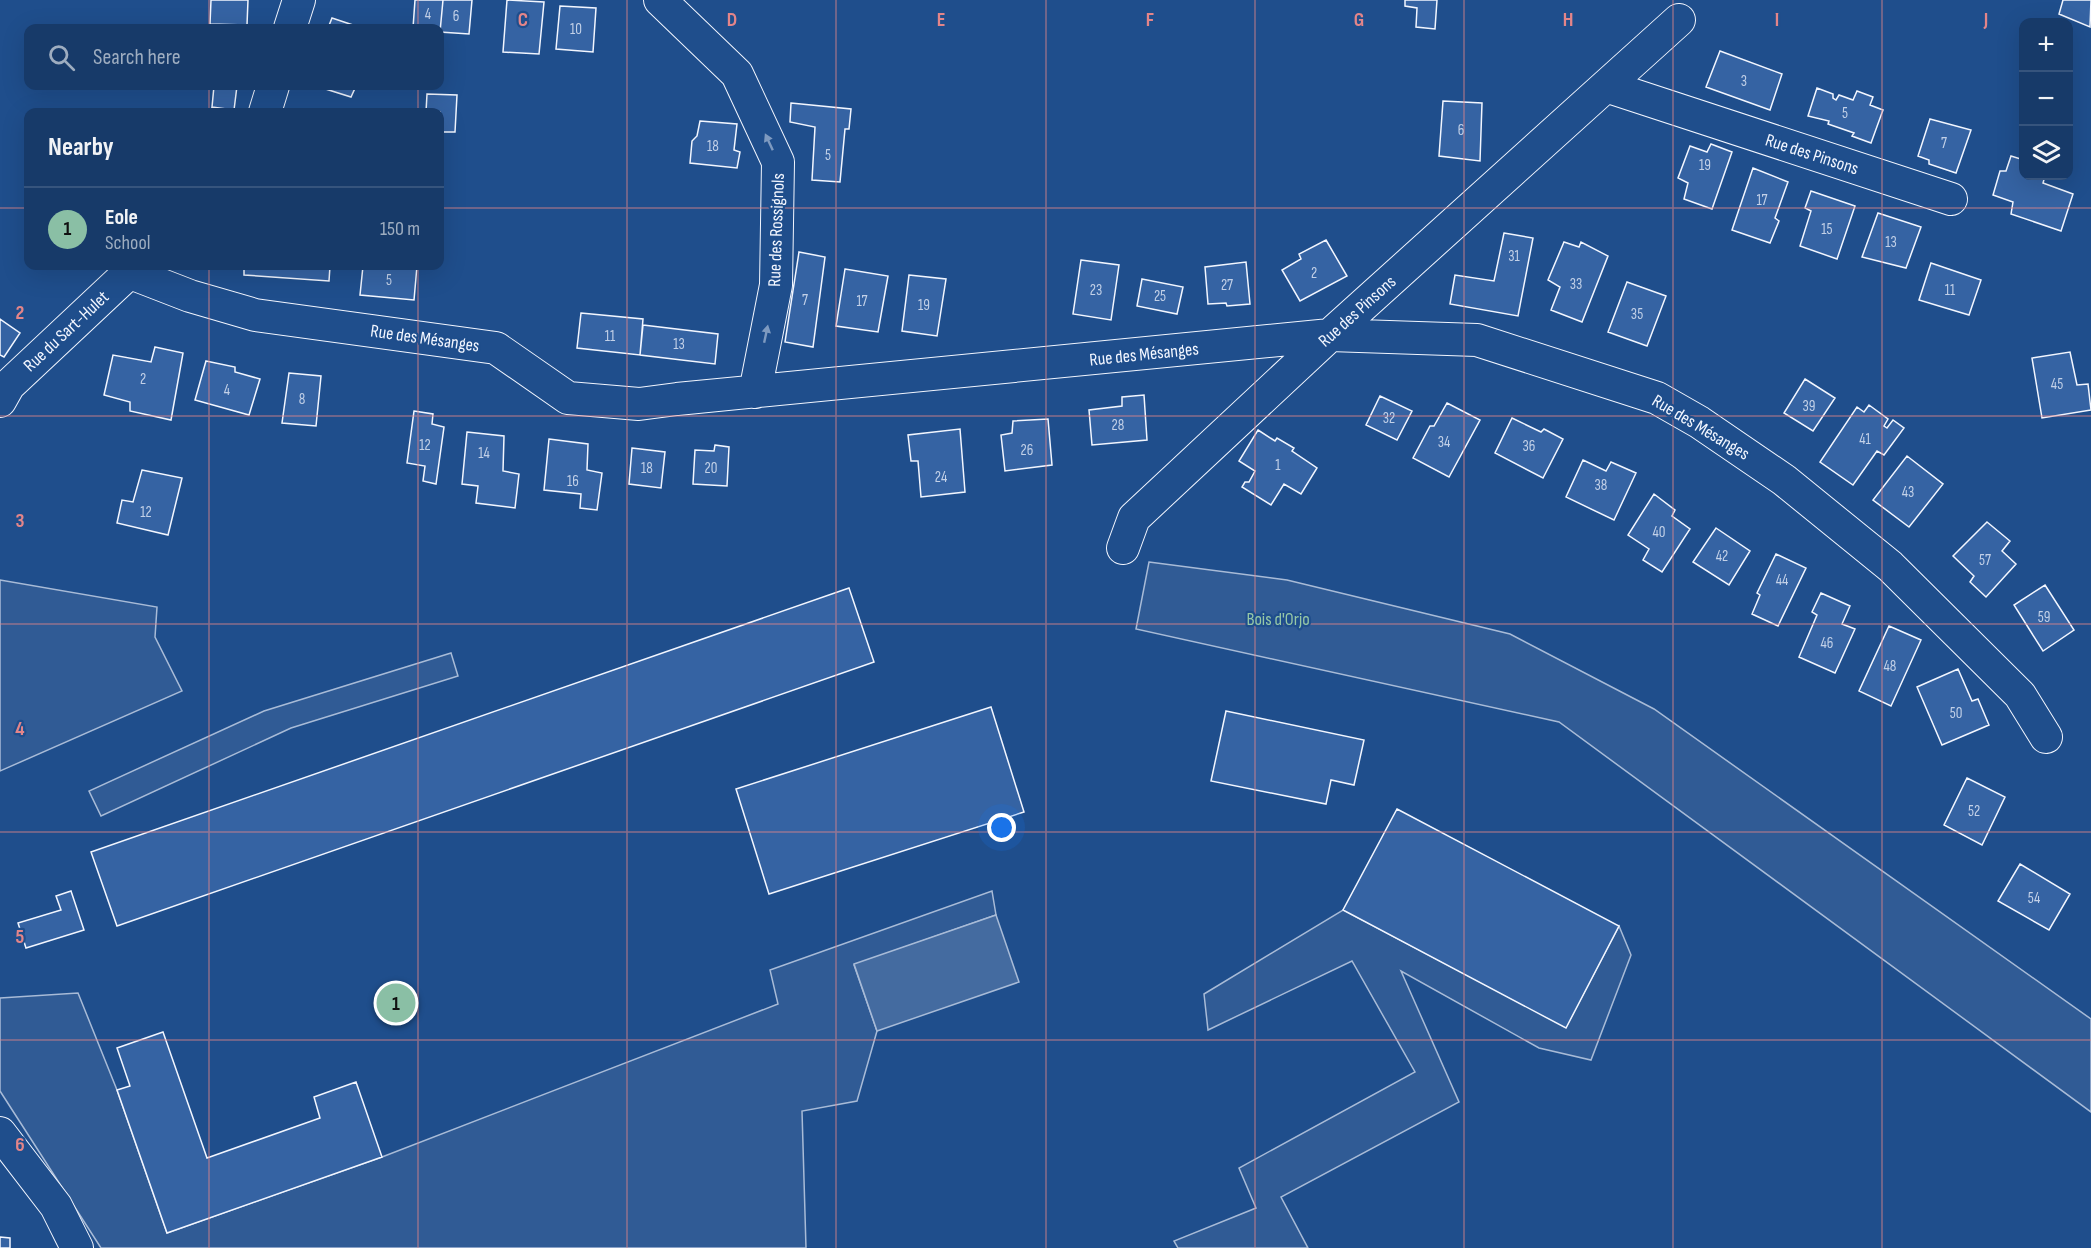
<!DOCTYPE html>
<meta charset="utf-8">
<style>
:root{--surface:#173a69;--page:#244571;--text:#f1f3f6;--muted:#9eadc0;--line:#36547d;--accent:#8abfa5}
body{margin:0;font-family:"Sofia Sans Condensed",sans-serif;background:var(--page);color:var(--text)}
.controls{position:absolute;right:18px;top:18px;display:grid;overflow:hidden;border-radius:12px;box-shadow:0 6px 24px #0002}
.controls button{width:54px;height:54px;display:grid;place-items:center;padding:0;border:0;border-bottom:2px solid var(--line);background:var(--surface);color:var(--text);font:30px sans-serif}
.you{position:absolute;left:1002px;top:828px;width:21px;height:21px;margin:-15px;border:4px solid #fff;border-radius:50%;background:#1a73e8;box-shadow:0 0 0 9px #1a73e833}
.badge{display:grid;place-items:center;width:39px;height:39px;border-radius:50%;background:var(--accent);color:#111;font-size:20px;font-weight:700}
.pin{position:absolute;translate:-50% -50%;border:3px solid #fff;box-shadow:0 2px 6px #0006}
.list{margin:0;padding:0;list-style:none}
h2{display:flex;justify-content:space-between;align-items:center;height:78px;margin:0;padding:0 24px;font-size:26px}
h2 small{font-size:20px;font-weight:400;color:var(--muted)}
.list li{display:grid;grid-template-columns:39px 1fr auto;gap:18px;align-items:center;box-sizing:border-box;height:84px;padding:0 24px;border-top:2px solid var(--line)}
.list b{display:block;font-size:22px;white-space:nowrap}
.list p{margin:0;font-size:20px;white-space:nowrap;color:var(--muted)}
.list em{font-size:20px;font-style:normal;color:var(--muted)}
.icon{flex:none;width:33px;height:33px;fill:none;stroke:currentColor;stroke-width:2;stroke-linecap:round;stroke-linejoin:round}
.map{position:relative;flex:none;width:2091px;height:1248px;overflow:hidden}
.search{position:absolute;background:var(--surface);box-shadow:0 6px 24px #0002;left:24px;top:24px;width:420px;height:66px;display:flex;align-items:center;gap:15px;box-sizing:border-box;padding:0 21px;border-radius:12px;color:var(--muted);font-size:22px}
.panel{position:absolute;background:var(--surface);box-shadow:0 6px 24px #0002;left:24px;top:108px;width:420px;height:162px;border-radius:12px}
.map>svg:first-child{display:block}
</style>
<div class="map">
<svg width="2091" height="1248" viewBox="0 0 2091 1248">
<rect width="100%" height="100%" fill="#1f4e8c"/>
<path fill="#305b95" stroke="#a8bbd7" stroke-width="1.5" d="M1149,562L1287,580L1510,634L1654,709L2091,1019V1112L1559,722L1136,629Z
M0,580L157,607L155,637L182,691L0,771Z
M451,653L458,676L291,728L101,816L89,791L264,711Z
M992,891L996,915L854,965L877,1031L857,1101L802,1111L806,1248H101L0,1091V998L78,993L117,1090L167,1233L382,1157L778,1004L770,970Z
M1343,910L1566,1027L1619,926L1631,955L1591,1060L1539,1048L1401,971L1459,1102L1281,1197L1308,1248H1178L1174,1241L1256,1208L1239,1168L1415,1072L1352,961L1208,1030L1204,994Z"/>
<path fill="#446ba0" stroke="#a8bbd7" stroke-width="1.5" d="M996,915L1019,982L877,1031L854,964Z"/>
<path fill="#3563a3" stroke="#f2f6ff" stroke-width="1.5" d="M211,0H248L247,25L210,24Z
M415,0H443L440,32V28H413Z
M443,0H472L469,34L440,32Z
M507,0L544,2L539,54L503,52Z
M1405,0H1437L1435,29L1416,27L1417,8L1405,6Z
M2063,0H2091L2090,27L2059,14Z
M560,6L596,8L593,52L556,49Z
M332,18L362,28H328Z
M1720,51L1782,74L1770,110L1706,87Z
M214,86H237L234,110L212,107Z
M316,86H356L351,97Z
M1817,88L1833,94V98L1836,100L1839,95L1853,100L1857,91L1873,97L1870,105L1883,110L1871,143L1852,136L1854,133L1828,124L1829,121L1808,116Z
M427,94L457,95L455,132H440V112H426Z
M1443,101L1482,103L1480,161L1439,156Z
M791,103L851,109L849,129H845L840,182L812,180L815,127L790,122Z
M212,107L234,110L232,112H211Z
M1930,119L1971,130L1956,173L1929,164V160L1918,156Z
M700,121L737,124L734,150L740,152L737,168L690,163L692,141L697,136Z
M1711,144L1732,152L1712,209L1684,199L1688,183L1678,178L1690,146L1707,152Z
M2011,156L2024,160V176H2045L2043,183L2073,194L2061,231L2011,214L2013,202L1993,195L2000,171H2006Z
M1753,168L1788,182L1775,218L1779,221L1770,243L1732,230Z
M1811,191L1855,206L1837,259L1800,246L1811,211L1805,208Z
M1878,213L1921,227L1906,268L1862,257Z
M1504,233L1533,238L1518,316L1450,304L1455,275L1494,281Z
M1326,240L1347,276L1300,301L1282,270L1301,259L1299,254Z
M1564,242L1579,247L1581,242L1608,256L1582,322L1551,310L1560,287L1548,280Z
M799,252L825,257L813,347L785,342Z
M1081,260L1119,265L1111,320L1073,314Z
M1246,262L1250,304L1227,306L1226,303L1208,304L1205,267Z
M1931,263L1981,280L1969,315L1919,300Z
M244,266H330L329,281L244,275Z
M363,266H417L414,300L360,295Z
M845,269L888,276L878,332L836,326Z
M909,275L946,279L937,336L902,331Z
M1142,279L1183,287L1177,314L1137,306Z
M1627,282L1666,296L1647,346L1608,332Z
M581,313L643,319L640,355L577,348Z
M0,319L20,333L4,357L0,355Z
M643,325L718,334L715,364L640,355Z
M155,347L183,353L171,420L130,411V402L104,395L113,355L151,362Z
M2070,352L2077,385L2088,384L2091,410L2042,418L2032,358Z
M206,361L235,367V372L260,379L249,415L195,400Z
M289,373L321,376L316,426L282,423Z
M1805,379L1835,398L1813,431L1784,413Z
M1144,395L1147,440L1092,445L1089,410L1122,406V397Z
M1380,396L1412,411L1397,440L1366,425Z
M1447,403L1480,420L1449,477L1413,458L1430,426H1434Z
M1869,405L1888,419L1884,426L1887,428L1893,420L1904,428L1884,455L1877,451L1853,485L1820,462L1857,407L1864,412Z
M414,411L433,414L432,424L444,427L436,484L423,481L425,466L407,463Z
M1512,418L1541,432L1544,429L1563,439L1543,478L1495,453Z
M1048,419L1052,465L1005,471L1001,435L1012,433L1013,421Z
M960,429L965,492L921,497L918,461H911L908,435Z
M1258,430L1275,441L1277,438L1294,448L1292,451L1317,468L1301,494L1284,484L1271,505L1242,487L1245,482H1249L1255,471L1239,461Z
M467,432L504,436L503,471L519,474L515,508L476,503L478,486L462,484Z
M549,439L588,444L587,470L602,473L597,510L580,508L581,494L544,490Z
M715,445L729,447L727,486L693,484L695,450L714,451Z
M632,448L665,452L661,488L629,484Z
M1907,456L1943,484L1909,527L1873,500Z
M1583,460L1606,471L1611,462L1636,473L1614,520L1566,497Z
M142,470L182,478L168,535L117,523L122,500L133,502Z
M1654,494L1675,510L1672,516L1690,529L1662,572L1643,560L1649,549L1628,535Z
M1987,522L2010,541L2002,551L2016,564L1986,597L1970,582L1974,576L1953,556Z
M1716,528L1750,551L1729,585L1693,562Z
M1776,554L1806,568L1778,626L1752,614L1760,595L1757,593Z
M2045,585L2074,630L2043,651L2014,605Z
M849,588L874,662L117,926L91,852Z
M1821,593L1850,606L1842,624L1855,629L1835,673L1799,657L1817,615L1812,612Z
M1889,626L1921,640L1891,706L1859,691Z
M1958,669L1972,701L1978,699L1989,725L1942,745L1917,687Z
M991,707L1024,812L769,894L736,789Z
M1226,711L1364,740L1354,785L1331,780L1326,804L1211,781Z
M1967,778L2005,797L1982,845L1944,825Z
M1397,809L1619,926L1566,1028L1343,910Z
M2020,864L2070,894L2049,930L1998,901Z
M71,891L84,930L26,948L18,923L61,910L56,896Z
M163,1032L207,1158L320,1118L314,1097L356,1082L382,1157L167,1233L117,1090L130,1086L117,1048Z
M0,1237L10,1238V1248H0Z"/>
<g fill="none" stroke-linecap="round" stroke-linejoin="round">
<defs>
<path id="minor" d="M660,0L737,74L778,162L776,285L755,392
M290,28L299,0
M1606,86L1951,199
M265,112L273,86
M128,272L190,296L255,315L496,348L568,398L639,404L677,399L1330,335L1477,340L1657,398L1699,422L1784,480L1890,566L2020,695L2046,737
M0,401L9,385L136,266
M1123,548L1134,518L1330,335L1679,20
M0,1133L56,1206L77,1248"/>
</defs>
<use href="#minor" stroke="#f2f6ff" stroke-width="34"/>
<use href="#minor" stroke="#1f4e8c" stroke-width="32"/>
</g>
<defs><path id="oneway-solid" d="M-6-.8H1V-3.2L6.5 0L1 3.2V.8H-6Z" transform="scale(1.5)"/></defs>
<g fill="#7e9ac0">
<use href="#oneway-solid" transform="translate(769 142) rotate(-115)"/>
<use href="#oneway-solid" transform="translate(766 334) rotate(-78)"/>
</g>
<path fill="none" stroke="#e38589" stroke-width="1.5" stroke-opacity="0.55" d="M209,0V28M418,0V28M627,0V1248M836,0V1248M1046,0V1248M1255,0V1248M1464,0V1248M1673,0V1248M1882,0V1248M209,86V112M418,86V112M0,208H28M440,208H2091M209,266V1248M418,266V1248M0,416H2091M0,624H2091M0,832H2091M0,1040H2091"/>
<g text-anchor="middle" stroke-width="4.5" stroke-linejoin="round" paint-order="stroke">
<g font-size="15" fill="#c3d1e8">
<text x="428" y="19">4</text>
<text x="456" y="21">6</text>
<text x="576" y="34">10</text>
<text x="1744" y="86">3</text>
<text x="1845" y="118">5</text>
<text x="1461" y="135">6</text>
<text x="1944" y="148">7</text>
<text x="713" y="151">18</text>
<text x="828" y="160">5</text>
<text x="1705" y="170">19</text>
<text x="1762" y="205">17</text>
<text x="1827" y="234">15</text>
<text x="1891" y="247">13</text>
<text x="1514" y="261">31</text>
<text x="1314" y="278">2</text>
<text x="389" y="285">5</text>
<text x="1576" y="289">33</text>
<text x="1227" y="290">27</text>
<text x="1096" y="295">23</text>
<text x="1950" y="295">11</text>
<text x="1160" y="301">25</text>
<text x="805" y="305">7</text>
<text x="862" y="306">17</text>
<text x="924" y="310">19</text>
<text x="1637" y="319">35</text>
<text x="610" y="341">11</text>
<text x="679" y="349">13</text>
<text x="143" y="384">2</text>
<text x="2057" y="389">45</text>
<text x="227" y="395">4</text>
<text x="302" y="404">8</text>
<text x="1809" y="411">39</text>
<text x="1389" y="423">32</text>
<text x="1118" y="430">28</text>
<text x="1865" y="444">41</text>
<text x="1444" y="447">34</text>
<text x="425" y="450">12</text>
<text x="1529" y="451">36</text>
<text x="1027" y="455">26</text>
<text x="484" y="458">14</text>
<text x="1278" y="470">1</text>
<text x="647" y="473">18</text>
<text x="711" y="473">20</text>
<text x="941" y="482">24</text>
<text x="573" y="486">16</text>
<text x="1601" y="490">38</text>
<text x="1908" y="497">43</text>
<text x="146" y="517">12</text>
<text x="1659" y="537">40</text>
<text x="1722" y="561">42</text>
<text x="1985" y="565">57</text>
<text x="1782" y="585">44</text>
<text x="2044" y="622">59</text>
<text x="1827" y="648">46</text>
<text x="1890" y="671">48</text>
<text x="1956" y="718">50</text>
<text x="1974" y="816">52</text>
<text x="2034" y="903">54</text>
</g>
<g font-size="18" fill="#f2f6ff" stroke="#1f4e8c">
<text transform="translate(1812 154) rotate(18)" y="6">Rue des Pinsons</text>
<text transform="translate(776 230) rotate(-88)" y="6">Rue des Rossignols</text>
<text transform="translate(1357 311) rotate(-42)" y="6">Rue des Pinsons</text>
<text transform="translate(66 331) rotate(-43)" y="6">Rue du Sart-Hulet</text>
<text transform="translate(425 338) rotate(8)" y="6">Rue des Mésanges</text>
<text transform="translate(1144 354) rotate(-6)" y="6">Rue des Mésanges</text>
<text transform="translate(1701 427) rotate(31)" y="6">Rue des Mésanges</text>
</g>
<g font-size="18" fill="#97c8a6" stroke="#1f4e8c">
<text x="1278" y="625">Bois d'Orjo</text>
</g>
</g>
<g font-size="20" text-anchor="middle" font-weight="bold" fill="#e38589" stroke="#1f4e8c" stroke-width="4.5" stroke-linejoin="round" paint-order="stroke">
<text x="523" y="26">C</text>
<text x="732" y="26">D</text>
<text x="941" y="26">E</text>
<text x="1150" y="26">F</text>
<text x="1359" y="26">G</text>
<text x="1568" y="26">H</text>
<text x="1777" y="26">I</text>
<text x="1986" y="26">J</text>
<text x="20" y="319">2</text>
<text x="20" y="527">3</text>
<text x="20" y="735">4</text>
<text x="20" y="943">5</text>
<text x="20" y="1151">6</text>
</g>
</svg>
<div class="controls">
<button>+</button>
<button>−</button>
<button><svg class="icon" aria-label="layers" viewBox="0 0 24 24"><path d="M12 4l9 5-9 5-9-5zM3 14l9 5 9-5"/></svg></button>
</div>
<div class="you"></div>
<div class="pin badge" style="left:396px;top:1003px">1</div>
<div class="search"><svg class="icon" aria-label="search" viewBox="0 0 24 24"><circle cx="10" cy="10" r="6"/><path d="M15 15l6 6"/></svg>Search here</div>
<section class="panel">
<h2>Nearby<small></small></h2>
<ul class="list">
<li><span class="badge">1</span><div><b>Eole</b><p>School</p></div><em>150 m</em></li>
</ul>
</section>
</div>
